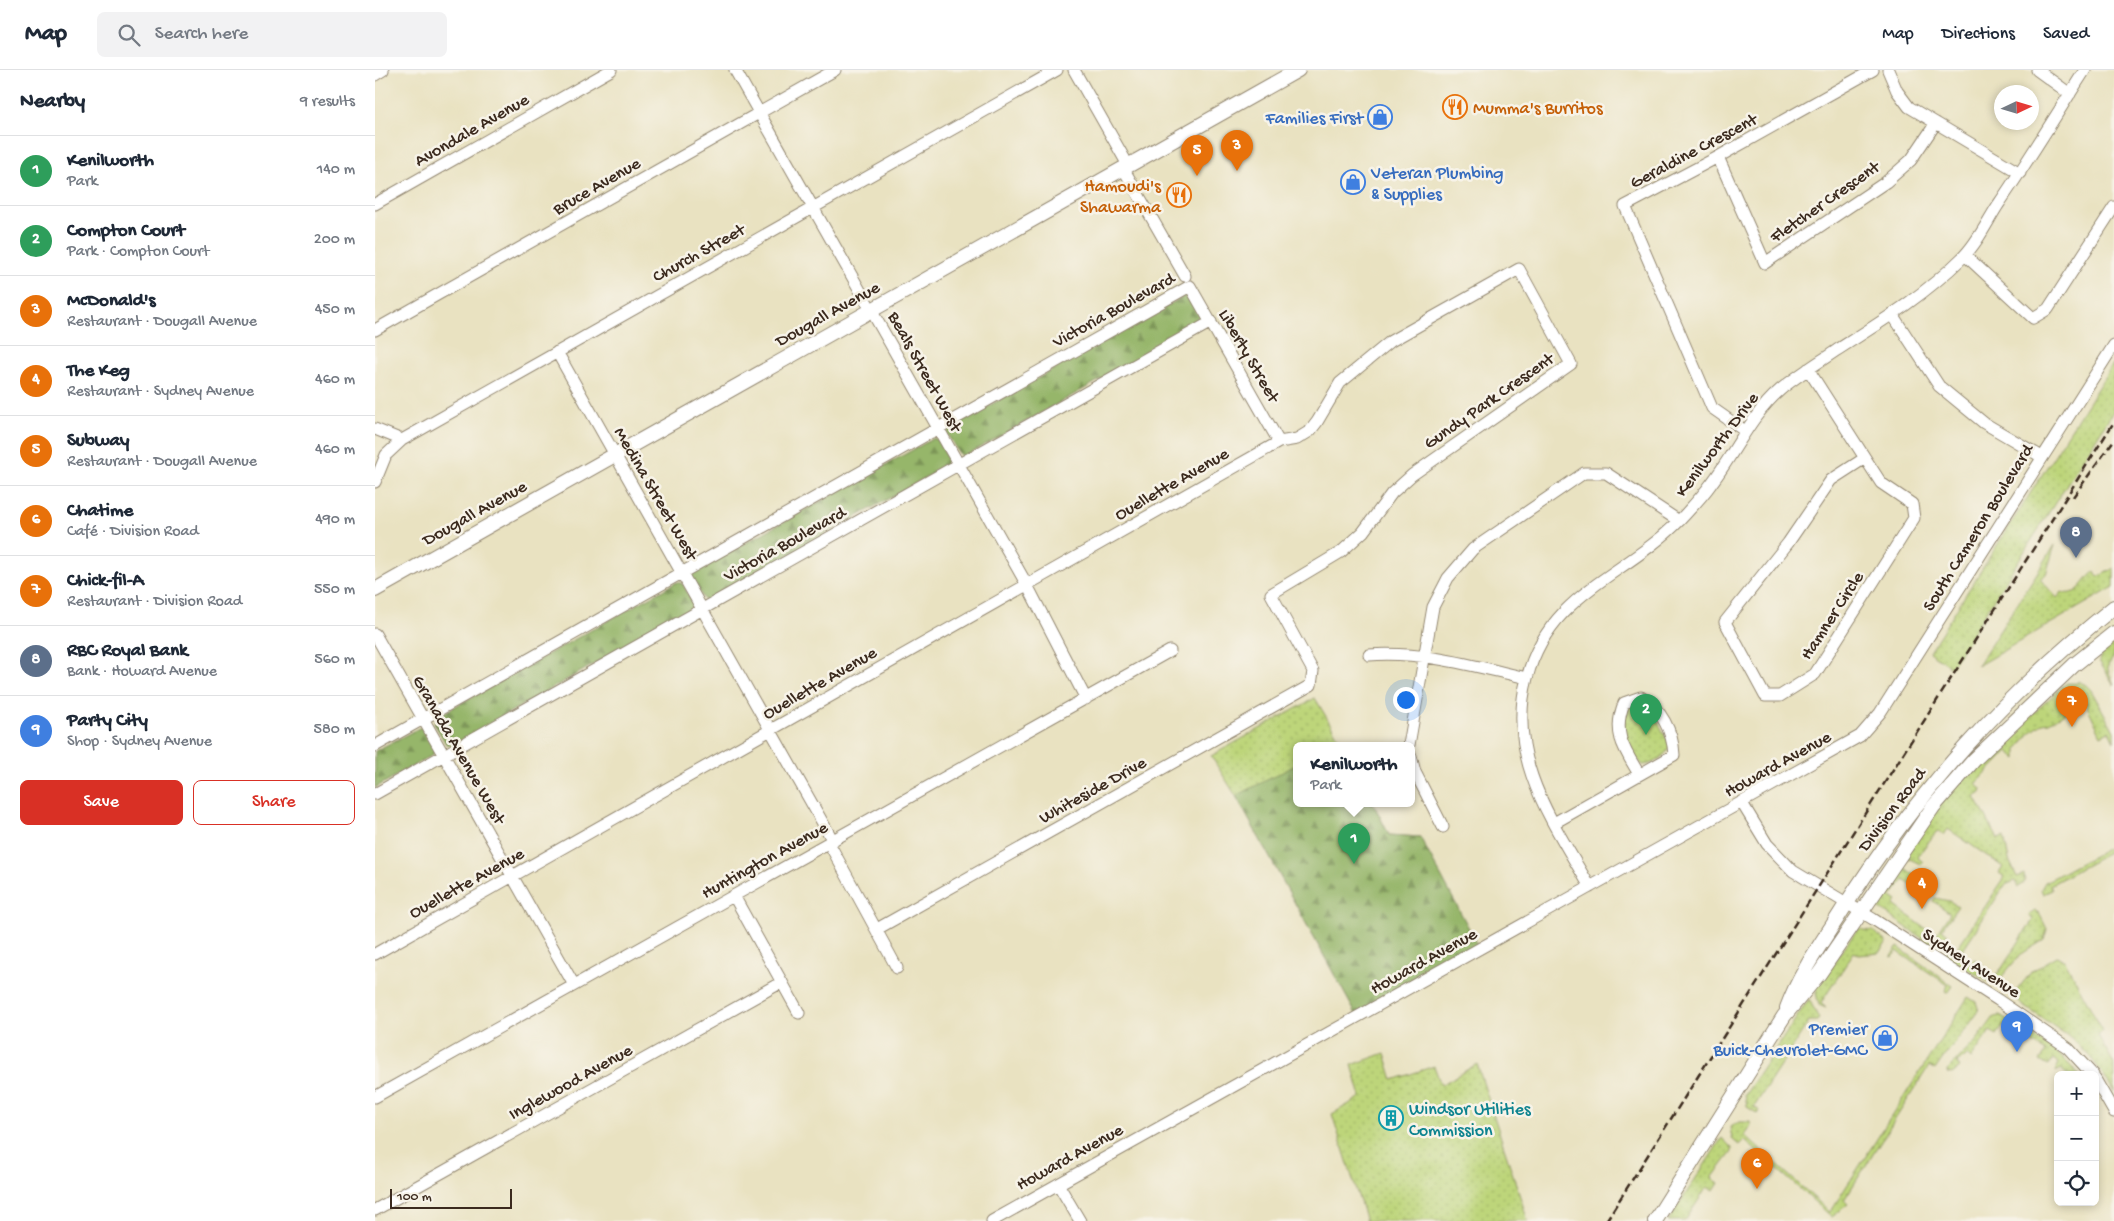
<!DOCTYPE html>
<meta charset="utf-8">
<style>
:root{--surface:#fff;--page:#f2f2f3;--text:#1f2937;--muted:#747a83;--line:#e0e1e3;--accent:#d93025}
body{margin:0;font-family:"Gochi Hand",sans-serif;background:var(--page);color:var(--text)}
.controls{position:absolute;right:15px;bottom:15px;display:grid;overflow:hidden;border-radius:8px;box-shadow:0 2px 8px #0003}
.controls button{width:45px;height:45px;display:grid;place-items:center;padding:0;border:0;border-bottom:1px solid var(--line);background:var(--surface);color:var(--text);font:25px sans-serif}
.compass{position:absolute;left:1619px;top:15px;width:45px;height:45px;border-radius:50%;background:var(--surface);box-shadow:0 2px 8px #0003;rotate:86deg}
.scale{position:absolute;left:15px;bottom:12px;width:122px;box-sizing:border-box;padding-left:5px;border:2px solid #3b2a1e;border-top:0;font-size:14px;line-height:18px;white-space:nowrap;color:#3b2a1e;-webkit-text-stroke:4px #f7f3e8;paint-order:stroke}
.you{position:absolute;left:1030px;top:629px;width:18px;height:18px;margin:-12px;border:4px solid #fff;border-radius:50%;background:#1a73e8;box-shadow:0 0 0 8px #1a73e833}
.badge{display:grid;place-items:center;width:32px;height:32px;border-radius:50%;background:var(--accent);color:#fff;font-size:16px;font-weight:700}
.pin{position:absolute;translate:-50% -41px;filter:drop-shadow(0 1px 2px #0008)}
.pin::after{content:'';position:absolute;top:26px;width:18px;height:15px;background:inherit;clip-path:polygon(0 0,100% 0,50% 100%)}
.popup{position:absolute;left:918px;top:672px;width:122px;height:65px;box-sizing:border-box;display:grid;place-content:center;border-radius:8px;background:var(--surface);filter:drop-shadow(0 1px 4px #0005);font-size:16px;white-space:nowrap;color:var(--muted)}
.popup b{font-size:19px;color:var(--text)}
.popup::after{content:'';position:absolute;left:50%;top:100%;margin-left:-10px;border:10px solid transparent;border-top-color:var(--surface)}
.list{margin:0;padding:0;list-style:none}
h2{display:flex;justify-content:space-between;align-items:center;height:65px;margin:0;padding:0 20px;font-size:21px}
h2 small{font-size:16px;font-weight:400;color:var(--muted)}
.list li{display:grid;grid-template-columns:32px 1fr auto;gap:15px;align-items:center;box-sizing:border-box;height:70px;padding:0 20px;border-top:1px solid var(--line)}
.list b{display:block;font-size:19px;white-space:nowrap}
.list p{margin:0;font-size:16px;white-space:nowrap;color:var(--muted)}
.list em{font-size:16px;font-style:normal;color:var(--muted)}
.actions{display:flex;gap:10px;padding:15px 20px}
.actions a{flex:1;padding:11px 0;border:1px solid var(--accent);border-radius:8px;text-align:center;font-size:18px;color:var(--accent)}
.actions .main{background:var(--accent);color:#fff}
.icon{flex:none;width:28px;height:28px;fill:none;stroke:currentColor;stroke-width:2;stroke-linecap:round;stroke-linejoin:round}
.map{position:relative;flex:none;width:1739px;height:1151px;overflow:hidden}
header{display:flex;align-items:center;gap:30px;box-sizing:border-box;height:70px;padding:0 25px;background:var(--surface);border-bottom:1px solid var(--line)}
header strong{font-size:24px}
nav{display:flex;gap:28px;margin-inline-start:auto;font-size:18px}
.search{width:350px;height:45px;background:var(--page);display:flex;align-items:center;gap:12px;box-sizing:border-box;padding:0 18px;border-radius:8px;color:var(--muted);font-size:19px}
main{display:flex}
aside{flex:1;background:var(--surface)}
.map>svg:first-child{display:block}
</style>
<header>
<strong>Map</strong>
<div class="search"><svg class="icon" aria-label="search" viewBox="0 0 24 24"><circle cx="10" cy="10" r="6"/><path d="M15 15l6 6"/></svg>Search here</div>
<nav><a>Map</a><a>Directions</a><a>Saved</a></nav>
</header>
<main>
<aside>
<h2>Nearby<small>9 results</small></h2>
<ul class="list">
<li><span class="badge" style="background:#2e9e5b">1</span><div><b>Kenilworth</b><p>Park</p></div><em>140 m</em></li>
<li><span class="badge" style="background:#2e9e5b">2</span><div><b>Compton Court</b><p>Park · Compton Court</p></div><em>200 m</em></li>
<li><span class="badge" style="background:#e8710a">3</span><div><b>McDonald's</b><p>Restaurant · Dougall Avenue</p></div><em>450 m</em></li>
<li><span class="badge" style="background:#e8710a">4</span><div><b>The Keg</b><p>Restaurant · Sydney Avenue</p></div><em>460 m</em></li>
<li><span class="badge" style="background:#e8710a">5</span><div><b>Subway</b><p>Restaurant · Dougall Avenue</p></div><em>460 m</em></li>
<li><span class="badge" style="background:#e8710a">6</span><div><b>Chatime</b><p>Café · Division Road</p></div><em>490 m</em></li>
<li><span class="badge" style="background:#e8710a">7</span><div><b>Chick-fil-A</b><p>Restaurant · Division Road</p></div><em>550 m</em></li>
<li><span class="badge" style="background:#5c6f8a">8</span><div><b>RBC Royal Bank</b><p>Bank · Howard Avenue</p></div><em>560 m</em></li>
<li><span class="badge" style="background:#3f7fe0">9</span><div><b>Party City</b><p>Shop · Sydney Avenue</p></div><em>580 m</em></li>
</ul>
<div class="actions"><a class="main">Save</a><a>Share</a></div>
</aside>
<div class="map">
<svg width="1739" height="1151" viewBox="0 0 1739 1151">
<defs>
<pattern id="green-dots" width="8" height="8" patternUnits="userSpaceOnUse" patternTransform="scale(1.25)"><rect width="8" height="8" fill="#bdd57a"/><path d="M2 2h.1M6 6h.1" fill="none" stroke="#a3b769" stroke-width="1.8" stroke-linecap="round"/></pattern>
<pattern id="forest-firs" width="22" height="20" patternUnits="userSpaceOnUse" patternTransform="scale(1.25)"><rect width="22" height="20" fill="#96b66a"/><path d="M5 1l3.5 6h-7zM16 11l3.5 6h-7z" fill="#7c9457"/></pattern>
</defs>
<rect width="100%" height="100%" fill="#f7f3e8"/>
<filter id="ink" filterUnits="userSpaceOnUse"><feTurbulence type="fractalNoise" baseFrequency=".02" numOctaves="2"/><feDisplacementMap in="SourceGraphic" scale="10" xChannelSelector="R" yChannelSelector="G"/><feConvolveMatrix kernelMatrix="1 2 1 2 8 2 1 2 1" color-interpolation-filters="sRGB"/></filter>
<filter id="wash" filterUnits="userSpaceOnUse"><feTurbulence type="fractalNoise" baseFrequency=".0096" numOctaves="4" result="noise"/><feDisplacementMap in="SourceGraphic" scale="20" xChannelSelector="R" yChannelSelector="G"/><feGaussianBlur stdDeviation="1.12" result="paint"/><feColorMatrix in="noise" values="0 0 0 0 0 0 0 0 0 0 0 0 0 0 0 0 0 1.4 0 .05"/><feComposite in="paint" operator="in"/></filter>
<g filter="url(#wash)">
<rect width="100%" height="100%" fill="#e9e2c1"/>
<path fill="url(#green-dots)" stroke="#7c804c" d="M1739,292V340L1576,597L1554,582Z
M1680,475L1671,504L1665,509L1682,528L1687,522C1703,529 1710,508 1720,501L1723,507L1739,498V517L1602,596Z
M1739,571V587L1733,595V600L1739,615L1724,591L1727,580Z
M1703,611L1711,615L1716,620L1739,661V671L1734,661L1726,665L1710,632L1698,621L1708,633L1674,652L1668,653L1654,664L1642,680V689L1633,681L1601,714L1607,719L1606,723L1600,727L1623,769L1629,767L1634,790L1642,807L1649,804L1650,812L1643,817L1640,811L1630,815L1583,887L1593,894L1599,889L1609,896L1606,902L1617,908L1623,904L1658,850L1654,845L1660,841L1664,843L1672,859L1669,870L1645,885L1624,910L1621,913L1620,911H1612L1570,886V883L1573,878L1580,881L1630,807L1624,803L1628,797L1573,759L1569,765L1562,761L1542,787L1548,792L1545,794L1533,788L1531,781L1576,720L1691,613H1702Z
M940,628L968,675H922V733H998L1014,765L1045,767L981,944L861,726L836,686Z
M1258,633L1270,634L1275,637L1295,675C1292,685 1279,695 1268,695C1253,682 1240,648 1258,633Z
M1739,775V780L1675,815L1677,820L1668,824L1666,819L1670,812Z
M1521,796H1527L1549,812L1547,818L1541,819L1529,810L1516,827L1522,831L1519,835L1554,861L1550,867L1562,874L1561,878L1501,836L1500,830Z
M1560,828L1574,831L1583,836L1567,859L1573,864L1566,868L1560,866L1575,843L1558,831Z
M1487,858L1488,860L1498,861L1512,872L1504,883L1484,885L1479,882L1446,933L1451,938L1444,935L1441,923L1444,912L1482,860Z
M1523,877L1578,916L1573,923L1570,921L1573,915L1522,881L1518,887L1516,886Z
M1682,886L1690,891L1728,961L1723,965L1739,994V1022C1712,974 1690,964 1646,934L1643,931L1642,924H1639L1657,901Z
M1593,927L1601,932L1604,941C1590,962 1573,979 1560,1000L1554,996L1469,1130L1473,1134L1457,1147L1369,1070L1364,1075L1357,1069L1355,1057L1364,1052H1375L1376,1055L1370,1066L1455,1142Z
M1434,929L1444,949L1442,951H1434L1379,1037L1385,1041L1383,1044L1372,1037L1370,1025Z
M1625,946L1678,979L1705,1005H1691L1687,999L1680,1002L1684,993L1678,989L1673,996L1665,991L1671,982L1629,954L1622,965L1615,961L1596,989L1592,985L1582,993L1585,998L1577,1004L1572,1003V1000L1602,970L1619,947Z
M1010,983L1018,1010L1059,996L1066,1015L1102,994L1153,1151H991L957,1044L986,1027L977,995Z
M1347,1068L1357,1078V1082L1337,1108L1344,1113L1339,1121L1332,1117L1310,1151H1293Z"/>
<path fill="url(#forest-firs)" stroke="#687044" d="M813,224C820,227 829,244 828,252L588,387L585,385L572,364L574,358Z
M559,368L563,370L575,394L334,530H329L316,508L318,502Z
M302,512L308,514L320,537L77,675L71,674L59,653L61,647Z
M46,657L60,678L58,685L0,718V681Z
M921,695L922,733H998L1014,765L1045,767L1103,875L981,944L861,726Z"/>
</g>
<g filter="url(#ink)">
<g fill="none" stroke-linecap="round" stroke-linejoin="round">
<defs>
<path id="minor" d="M360,0L652,515L711,629
M699,0L753,95
M1513,0L1522,21L1534,37L1645,103
M1662,0L1695,24
M0,5L8,0
M1343,87L1390,193L1511,112L1536,90L1561,53
M748,98L810,206
M0,134L236,0
M1590,185L1658,248L1673,239L1739,137
M1517,244L1564,316L1609,353L1667,387
M0,260L460,0
M182,282L458,771
M1433,299L1506,413L1537,434L1539,448L1440,604L1405,626H1390L1350,552L1413,473L1456,410L1490,388
M0,359L27,370
M1370,361L1337,338L1250,136L1343,87L1498,0
M0,412L11,385L27,370L682,0
M0,564L199,915
M994,585C1048,581 1099,596 1152,608
M1034,675L1058,537L1073,508L1098,479L1209,403H1231L1304,451
M0,676L815,216L904,372
M1036,686L1040,702L1068,757
M0,724L836,252
M1367,733L1392,774L1418,801L1498,849L1623,930L1693,978L1718,1005
M1179,753L1299,685C1298,662 1286,638 1266,627L1249,633C1237,663 1249,679 1264,704
M454,773L522,898
M1215,817C1177,751 1131,688 1152,608C1174,523 1249,507 1304,451C1315,439 1327,427 1336,414C1360,383 1375,346 1405,320C1423,305 1443,293 1462,280C1506,252 1550,225 1587,188C1602,174 1612,152 1623,135C1653,91 1681,45 1710,0
M359,826L424,943
M0,884L904,372L922,369L935,361L942,352L965,313L1016,271L1144,199L1196,294L1037,405L1017,423L988,462L966,482L896,524L938,601L936,615L502,859
M1720,1009L1739,1042
M0,1027L795,581
M683,1114L705,1151
M0,1140L407,912
M617,1151L1485,666L1505,643L1739,275"/>
<path id="major" d="M0,520L923,0
M1412,938C1425,902 1448,871 1468,839C1544,720 1629,625 1739,537
M1280,1151L1409,946L1444,904L1558,737L1599,690L1699,595L1739,563"/>
</defs>
<use href="#minor" stroke="#928670" stroke-width="13"/>
<use href="#major" stroke="#928670" stroke-width="16"/>
<use href="#minor" stroke="#fff" stroke-width="11"/>
<use href="#major" stroke="#fff" stroke-width="14"/>
<path stroke="#3b2a1e" stroke-width="2.5" stroke-dasharray="8 4" stroke-linecap="butt" d="M1698,427L1739,370
M1231,1151L1739,352"/>
</g>
</g>
<defs>
<symbol id="restaurant-ring" viewBox="-11 -11 22 22"><circle r="9.5" fill="#f7f3e8" stroke="#e8710a" stroke-width="1.5"/><path d="M-5-6h1v4h1v-4h1v4h1v-4h1v5L-1.5 .5V6h-2V.5L-5-1ZM5-6V6H3V1.5H1.5Q1.5-4 5-6Z" fill="#e8710a"/></symbol>
<symbol id="shop-ring" viewBox="-11 -11 22 22"><circle r="9.5" fill="#f7f3e8" stroke="#3f7fe0" stroke-width="1.5"/><path d="M-5-2.5h2.3a2.7 3.5 0 0 1 5.4 0H5L5.5 6h-11ZM-1.5-2.5h3a1.5 2.3 0 0 0-3 0Z" fill="#3f7fe0"/></symbol>
<symbol id="building-ring" viewBox="-11 -11 22 22"><circle r="9.5" fill="#f7f3e8" stroke="#0f9aa8" stroke-width="1.5"/><path d="M-4-6H4V6H1V3H-1V6H-4ZM-2.5-4.3h1.7v1.8h-1.7ZM.8-4.3h1.7v1.8H.8ZM-2.5-1h1.7V.8h-1.7ZM.8-1h1.7V.8H.8Z" fill="#0f9aa8"/></symbol>
</defs>
<g fill-rule="evenodd">
<use href="#restaurant-ring" x="1066" y="23" width="28" height="28"/>
<use href="#shop-ring" x="991" y="33" width="28" height="28"/>
<use href="#shop-ring" x="964" y="98" width="28" height="28"/>
<use href="#restaurant-ring" x="790" y="111" width="28" height="28"/>
<use href="#shop-ring" x="1496" y="954" width="28" height="28"/>
<use href="#building-ring" x="1002" y="1034" width="28" height="28"/>
</g>
<g text-anchor="middle" stroke-width="5" stroke-linejoin="round" paint-order="stroke">
<g font-size="18" fill="#c56008" stroke="#f7f3e8" text-anchor="start">
<text x="1098" y="43">Mumma's Burritos</text>
<text x="786" y="121" text-anchor="end">Hamoudi's<tspan x="786" dy="21">Shawarma</tspan></text>
</g>
<g font-size="18" fill="#366cbe" stroke="#f7f3e8" text-anchor="end">
<text x="988" y="53">Families First</text>
<text x="996" y="108" text-anchor="start">Veteran Plumbing<tspan x="996" dy="21">&amp; Supplies</tspan></text>
<text x="1492" y="964">Premier<tspan x="1492" dy="21">Buick-Chevrolet-GMC</tspan></text>
</g>
<g font-size="18" fill="#3b2a1e" stroke="#f7f3e8">
<text transform="translate(96 59) rotate(-30)" y="6">Avondale Avenue</text>
<text transform="translate(1318 80) rotate(-28)" y="6">Geraldine Crescent</text>
<text transform="translate(221 115) rotate(-30)" y="6">Bruce Avenue</text>
<text transform="translate(1449 131) rotate(-35)" y="6">Fletcher Crescent</text>
<text transform="translate(323 182) rotate(-29)" y="6">Church Street</text>
<text transform="translate(738 239) rotate(-29)" y="6">Victoria Boulevard</text>
<text transform="translate(452 243) rotate(-29)" y="6">Dougall Avenue</text>
<text transform="translate(875 285) rotate(60)" y="6">Liberty Street</text>
<text transform="translate(551 301) rotate(61)" y="6">Beals Street West</text>
<text transform="translate(1113 330) rotate(-35)" y="6">Gundy Park Crescent</text>
<text transform="translate(1341 374) rotate(-53)" y="6">Kenilworth Drive</text>
<text transform="translate(796 413) rotate(-30)" y="6">Ouellette Avenue</text>
<text transform="translate(282 423) rotate(60)" y="6">Medina Street West</text>
<text transform="translate(99 442) rotate(-29)" y="6">Dougall Avenue</text>
<text transform="translate(1602 457) rotate(-58)" y="6">South Cameron Boulevard</text>
<text transform="translate(409 473) rotate(-29)" y="6">Victoria Boulevard</text>
<text transform="translate(1456 545) rotate(-57)" y="6">Hamner Circle</text>
<text transform="translate(444 612) rotate(-30)" y="6">Ouellette Avenue</text>
<text transform="translate(85 679) rotate(60)" y="6">Granada Avenue West</text>
<text transform="translate(1402 693) rotate(-29)" y="6">Howard Avenue</text>
<text transform="translate(717 719) rotate(-29)" y="6">Whiteside Drive</text>
<text transform="translate(1516 739) rotate(-53)" y="6">Division Road</text>
<text transform="translate(389 789) rotate(-29)" y="6">Huntington Avenue</text>
<text transform="translate(91 812) rotate(-29)" y="6">Ouellette Avenue</text>
<text transform="translate(1048 890) rotate(-29)" y="6">Howard Avenue</text>
<text transform="translate(1597 892) rotate(33)" y="6">Sydney Avenue</text>
<text transform="translate(195 1011) rotate(-29)" y="6">Inglewood Avenue</text>
<text transform="translate(694 1086) rotate(-29)" y="6">Howard Avenue</text>
</g>
<g font-size="18" fill="#0d838f" stroke="#f7f3e8" text-anchor="start">
<text x="1034" y="1044">Windsor Utilities<tspan x="1034" dy="21">Commission</tspan></text>
</g>
</g>
</svg>
<div class="controls">
<button>+</button>
<button>−</button>
<button><svg class="icon" aria-label="locate" viewBox="0 0 24 24"><circle cx="12" cy="12" r="6"/><path d="M12 2v4M12 18v4M2 12h4M18 12h4"/></svg></button>
</div>
<svg class="compass" viewBox="-18 -18 36 36"><path d="M0-13l5 13h-10z" fill="#e53935"/><path d="M0 13l5-13h-10z" fill="#747a83"/></svg>
<div class="scale">100 m</div>
<div class="you"></div>
<div class="pin badge" style="left:979px;top:794px;background:#2e9e5b">1</div>
<div class="popup"><b>Kenilworth</b>Park</div>
<div class="pin badge" style="left:1271px;top:665px;background:#2e9e5b">2</div>
<div class="pin badge" style="left:862px;top:101px;background:#e8710a">3</div>
<div class="pin badge" style="left:1547px;top:839px;background:#e8710a">4</div>
<div class="pin badge" style="left:822px;top:106px;background:#e8710a">5</div>
<div class="pin badge" style="left:1382px;top:1119px;background:#e8710a">6</div>
<div class="pin badge" style="left:1697px;top:657px;background:#e8710a">7</div>
<div class="pin badge" style="left:1701px;top:488px;background:#5c6f8a">8</div>
<div class="pin badge" style="left:1642px;top:982px;background:#3f7fe0">9</div>
</div>
</main>
